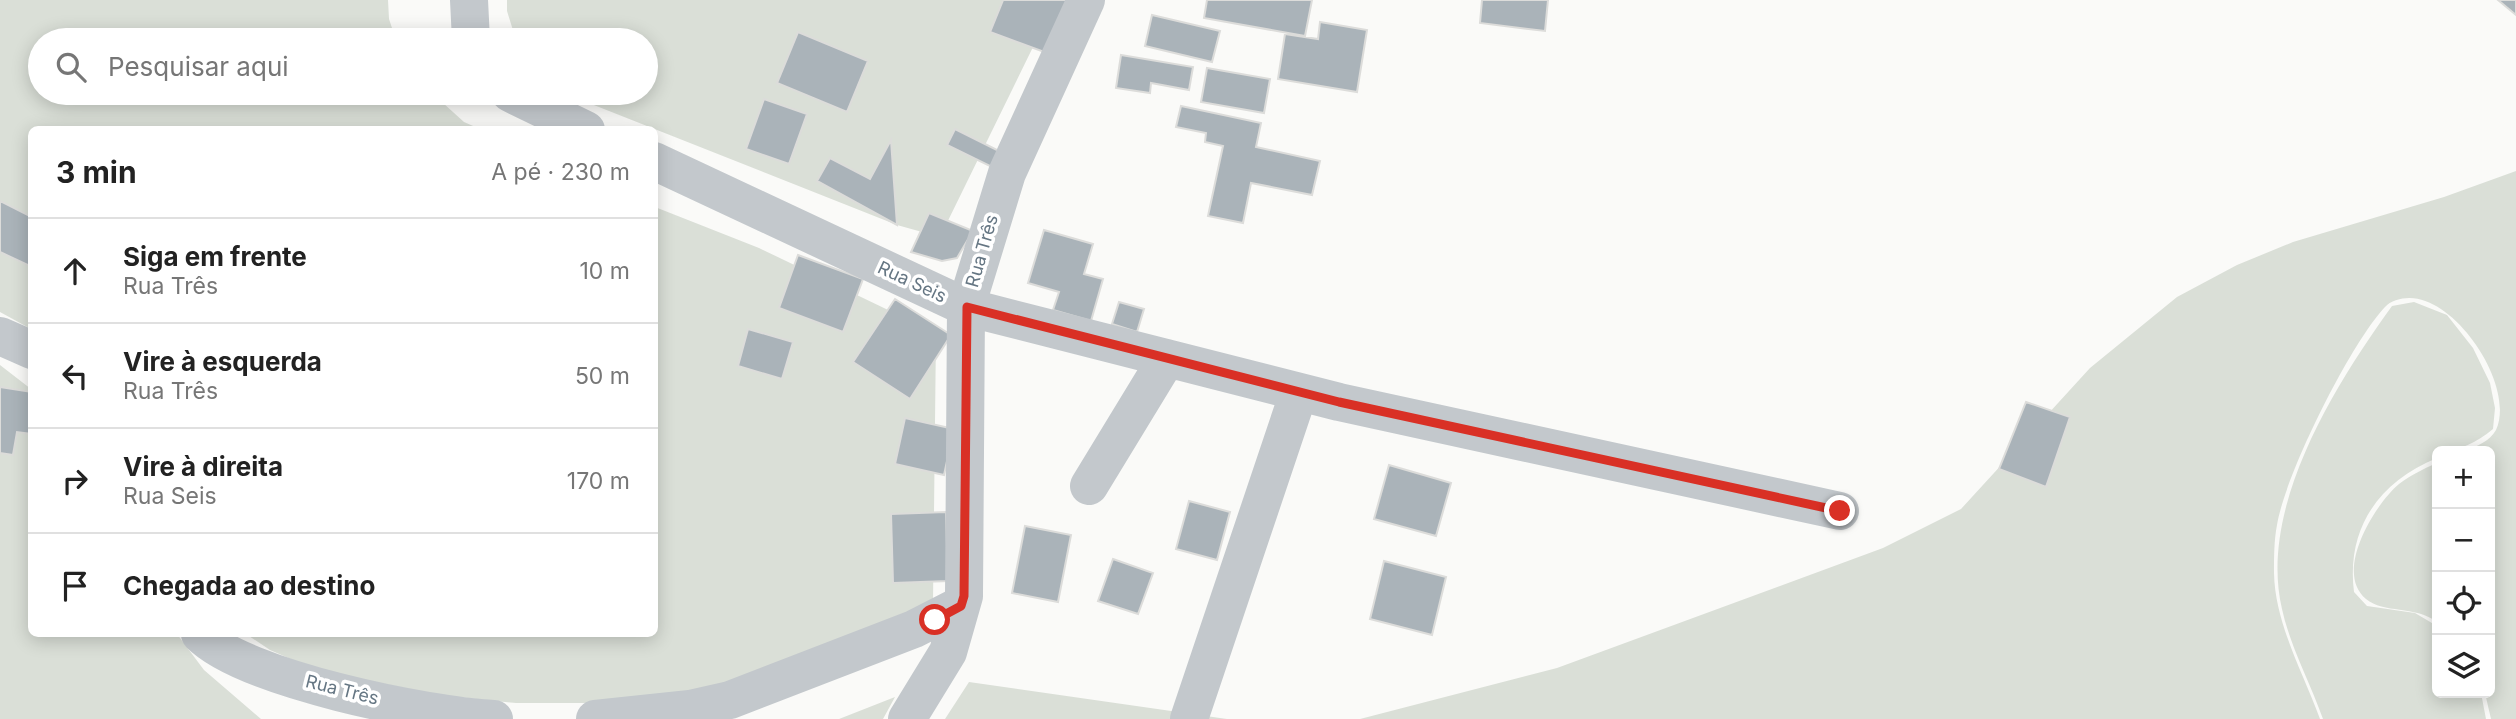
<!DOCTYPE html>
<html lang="pt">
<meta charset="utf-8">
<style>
:root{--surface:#fff;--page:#f2f2f2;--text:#222;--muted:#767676;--line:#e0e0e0}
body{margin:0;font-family:Inter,sans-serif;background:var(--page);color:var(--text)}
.controls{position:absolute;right:21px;bottom:21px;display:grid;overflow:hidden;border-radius:10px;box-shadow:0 4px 18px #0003}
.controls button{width:63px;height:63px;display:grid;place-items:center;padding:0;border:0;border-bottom:2px solid var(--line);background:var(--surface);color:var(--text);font:35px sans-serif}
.stop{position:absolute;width:21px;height:21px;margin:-16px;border:5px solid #d93025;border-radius:50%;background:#fff}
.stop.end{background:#d93025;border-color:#fff;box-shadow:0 2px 7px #0008}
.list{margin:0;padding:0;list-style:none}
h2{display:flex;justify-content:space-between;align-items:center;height:91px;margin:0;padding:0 28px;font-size:30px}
h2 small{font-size:23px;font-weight:400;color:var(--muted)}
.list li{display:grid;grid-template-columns:46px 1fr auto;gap:21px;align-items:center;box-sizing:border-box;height:105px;padding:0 28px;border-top:2px solid var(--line)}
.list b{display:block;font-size:26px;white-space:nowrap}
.list p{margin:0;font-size:23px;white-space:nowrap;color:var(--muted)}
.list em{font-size:23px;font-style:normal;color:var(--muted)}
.icon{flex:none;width:38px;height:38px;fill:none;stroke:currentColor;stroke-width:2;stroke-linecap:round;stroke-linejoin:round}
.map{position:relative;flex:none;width:2516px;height:719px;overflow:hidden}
.search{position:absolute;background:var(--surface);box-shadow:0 4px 18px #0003;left:28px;top:28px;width:630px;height:77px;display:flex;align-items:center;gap:18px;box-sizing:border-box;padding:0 24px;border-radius:38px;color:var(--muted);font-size:26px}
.panel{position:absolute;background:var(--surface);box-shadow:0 4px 18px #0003;left:28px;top:126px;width:630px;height:511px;border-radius:10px}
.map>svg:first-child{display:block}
</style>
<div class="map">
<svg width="2516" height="719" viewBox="0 0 2516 719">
<rect width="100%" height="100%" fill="#fafaf8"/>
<path fill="#dadfd7" d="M0,0H388L389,19L396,40H40V93H432L464,122L480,129L32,130L31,329L0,312Z
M507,0H1056L940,237L897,225L566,94L564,93H646V40H516L507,11Z
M2516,171V719H2491L2485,693H2490V451H2466C2477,446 2490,441 2496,430C2516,386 2456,297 2409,298C2401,298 2390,301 2385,307C2350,344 2285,475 2277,525C2274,540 2274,558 2274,573C2275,624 2303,672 2320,719H1360L1557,668L1883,548L1961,509L2090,368L2177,297L2237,265L2293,242L2444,197Z
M655,207L759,248L936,333L933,602L724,689L594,703H516L439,695L316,670L270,650L246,634H654Z
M2414,302L2447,315L2473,348L2490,383L2495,408L2493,429C2476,443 2460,451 2437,451V458C2379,482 2346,528 2354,592L2367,606L2415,613L2437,626V693H2481L2486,719H2323C2310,682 2290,646 2282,609C2258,507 2335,385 2392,306Z
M0,365L31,389L32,634H177L204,670L261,719H0Z
M2437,463V622C2414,605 2384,614 2366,599C2333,572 2375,504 2399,484C2411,475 2423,469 2437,463Z
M969,682L1227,719H945Z
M895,697L883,719H839Z"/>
<path fill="#aab3b9" stroke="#dcdcda" stroke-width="2" d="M1003,0H1068L1047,53L990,32Z
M1207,0H1312L1305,36L1204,18Z
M1482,0H1548L1545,31L1480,23Z
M2498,0H2516V15Z
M1152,15L1220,31L1212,62L1145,46Z
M1320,22L1367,30L1357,92L1278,79L1285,34L1318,39Z
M798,32L868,61L847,112L777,83Z
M1121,55L1193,67L1189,90L1151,83L1150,93L1116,88Z
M1207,68L1270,79L1264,113L1201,102Z
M764,99L807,114L789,164L746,149Z
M1181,106L1261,123L1256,147L1320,161L1312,195L1251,183L1243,223L1208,216L1223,146L1205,142L1206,133L1176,127Z
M955,129L1005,154L998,170L947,145Z
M891,140L897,225L817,181L830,158L870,179Z
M0,201L32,217V267L0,252Z
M929,213L973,231L957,258L942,261L911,252Z
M1044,230L1093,244L1084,274L1103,279L1091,321L1053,310L1059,292L1028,283Z
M798,255L863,279L843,332L779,308Z
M895,299L951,335L910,399L853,362Z
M1119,302L1144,309L1137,332L1112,324Z
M748,329L793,342L782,379L738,366Z
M0,387L32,392V434L17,432L13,455L0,453Z
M2026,402L2070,417L2046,487L1999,469Z
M905,418L954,429L944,475L895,464Z
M1389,465L1451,483L1436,536L1374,519Z
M1189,501L1230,512L1217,560L1176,549Z
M946,512L948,581L893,583L891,514Z
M1025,526L1071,535L1058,602L1012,593Z
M1113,559L1153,573L1138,614L1098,601Z
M1384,561L1446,577L1432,635L1370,619Z"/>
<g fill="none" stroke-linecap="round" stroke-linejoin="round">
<path stroke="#c3c8cc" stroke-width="38" d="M469,0L471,40
M510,93L586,130
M654,161L966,307L1339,402L1840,511
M0,336L32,350
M1089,486L1167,358
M200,634C244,679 429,716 494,719
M595,719L690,709L730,700L914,629L961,605
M907,719L948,652L964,596L966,307L1007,173L1086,0
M1189,719L1299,392"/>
</g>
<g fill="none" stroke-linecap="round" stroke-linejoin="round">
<path stroke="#d93025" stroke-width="9" d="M935,620L961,606L964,596L967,307L1339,402L1840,511"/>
</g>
<g text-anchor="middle" stroke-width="7" stroke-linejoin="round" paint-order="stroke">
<g font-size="18" fill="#657683" stroke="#fff">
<text transform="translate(982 251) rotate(-74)" y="6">Rua Três</text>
<text transform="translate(912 282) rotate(25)" y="6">Rua Seis</text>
<text transform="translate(342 690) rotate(14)" y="6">Rua Três</text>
</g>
</g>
</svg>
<div class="controls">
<button>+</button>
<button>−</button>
<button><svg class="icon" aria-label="locate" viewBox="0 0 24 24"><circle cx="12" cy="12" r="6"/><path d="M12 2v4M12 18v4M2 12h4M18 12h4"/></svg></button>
<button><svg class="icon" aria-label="layers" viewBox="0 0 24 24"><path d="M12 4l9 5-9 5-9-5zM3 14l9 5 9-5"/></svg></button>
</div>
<div class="stop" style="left:935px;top:620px"></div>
<div class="stop end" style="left:1840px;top:511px"></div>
<div class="search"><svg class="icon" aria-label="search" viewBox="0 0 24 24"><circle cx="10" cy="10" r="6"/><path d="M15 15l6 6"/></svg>Pesquisar aqui</div>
<section class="panel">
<h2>3 min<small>A pé · 230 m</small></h2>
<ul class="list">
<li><svg class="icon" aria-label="ahead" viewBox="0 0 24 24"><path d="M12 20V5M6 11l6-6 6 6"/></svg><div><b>Siga em frente</b><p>Rua Três</p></div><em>10 m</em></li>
<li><svg class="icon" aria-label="left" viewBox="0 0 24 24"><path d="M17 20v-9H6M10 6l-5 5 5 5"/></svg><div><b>Vire à esquerda</b><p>Rua Três</p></div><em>50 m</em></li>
<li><svg class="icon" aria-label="right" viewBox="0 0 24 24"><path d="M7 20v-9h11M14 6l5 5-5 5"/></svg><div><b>Vire à direita</b><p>Rua Seis</p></div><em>170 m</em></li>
<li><svg class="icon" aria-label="arrive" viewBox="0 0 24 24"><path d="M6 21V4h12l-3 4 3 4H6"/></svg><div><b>Chegada ao destino</b></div></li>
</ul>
</section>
</div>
